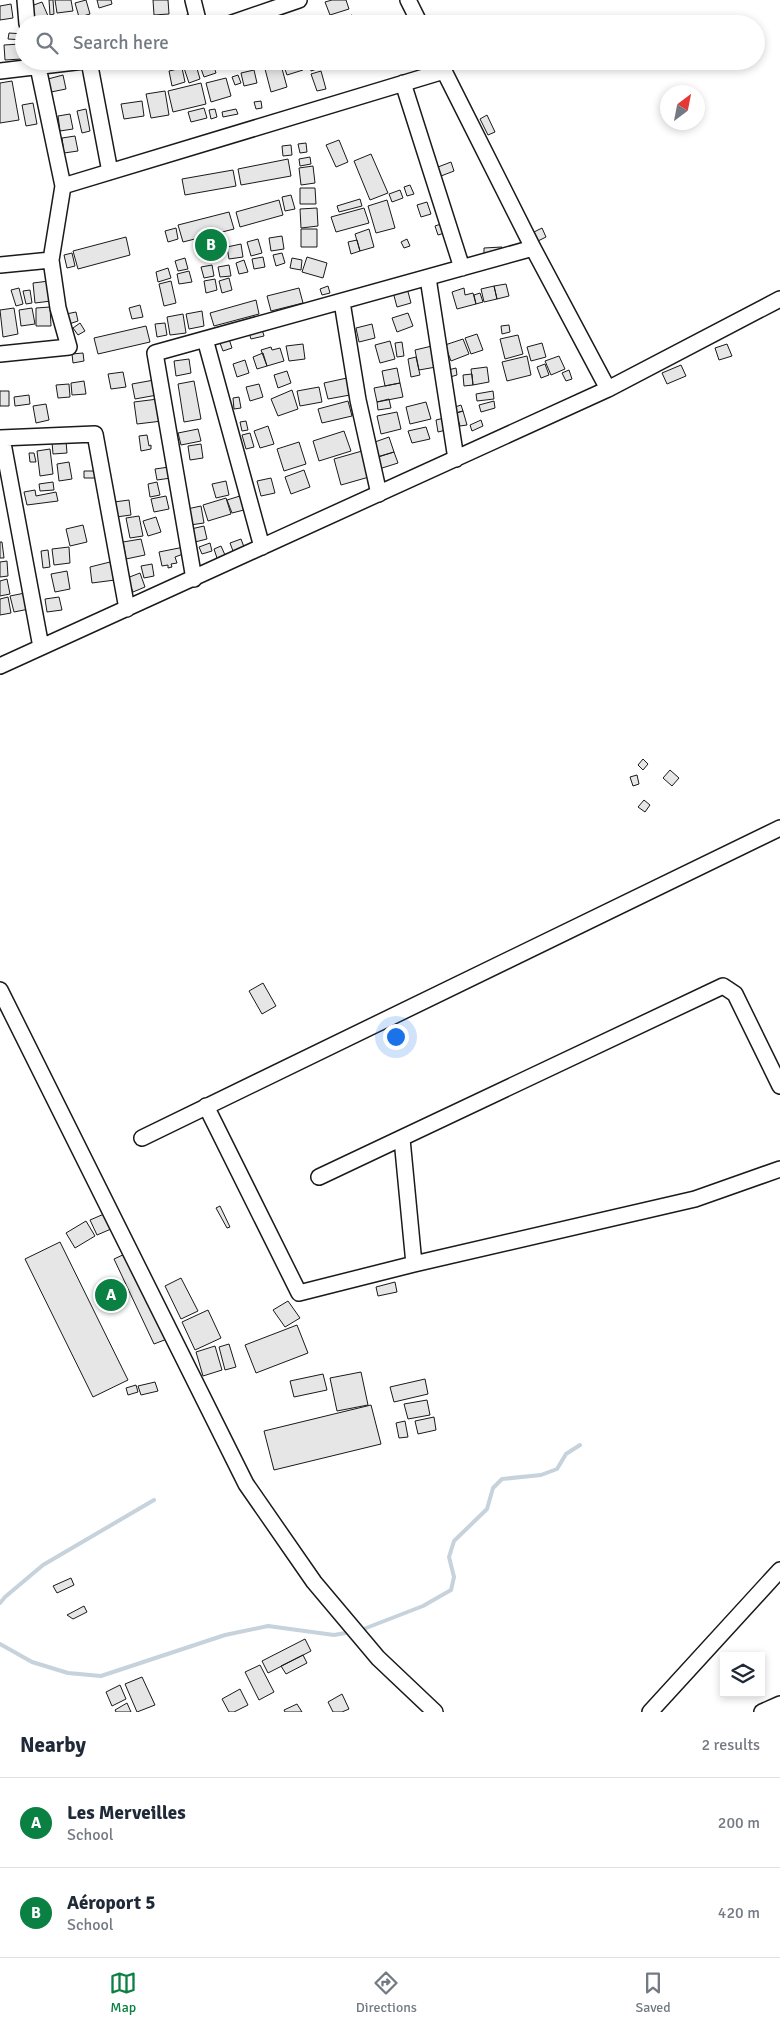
<!DOCTYPE html>
<meta charset="utf-8">
<style>
:root{--surface:#fff;--page:#f2f2f3;--text:#1f2937;--muted:#747a83;--line:#e0e1e3;--accent:#0b8043}
body{margin:0;font-family:Signika,sans-serif;background:var(--page);color:var(--text)}
.controls{position:absolute;right:15px;bottom:15px;display:grid;overflow:hidden;border-radius:0px;box-shadow:0 2px 8px #0003}
.controls button{width:45px;height:45px;display:grid;place-items:center;padding:0;border:0;border-bottom:1px solid var(--line);background:var(--surface);color:var(--text);font:25px sans-serif}
.compass{position:absolute;left:660px;top:85px;width:45px;height:45px;border-radius:50%;background:var(--surface);box-shadow:0 2px 8px #0003;rotate:32deg}
.you{position:absolute;left:395px;top:1036px;width:18px;height:18px;margin:-12px;border:4px solid #fff;border-radius:50%;background:#1a73e8;box-shadow:0 0 0 8px #1a73e833}
.badge{display:grid;place-items:center;width:32px;height:32px;border-radius:50%;background:var(--accent);color:#fff;font-size:16px;font-weight:700}
.pin{position:absolute;translate:-50% -50%;border:2px solid #fff;box-shadow:0 1px 5px #0006}
.list{margin:0;padding:0;list-style:none}
h2{display:flex;justify-content:space-between;align-items:center;height:65px;margin:0;padding:0 20px;font-size:21px}
h2 small{font-size:16px;font-weight:400;color:var(--muted)}
.list li{display:grid;grid-template-columns:32px 1fr auto;gap:15px;align-items:center;box-sizing:border-box;height:90px;padding:0 20px;border-top:1px solid var(--line)}
.list b{display:block;font-size:19px;white-space:nowrap}
.list p{margin:0;font-size:16px;white-space:nowrap;color:var(--muted)}
.list em{font-size:16px;font-style:normal;color:var(--muted)}
.icon{flex:none;width:28px;height:28px;fill:none;stroke:currentColor;stroke-width:2;stroke-linecap:round;stroke-linejoin:round}
.map{position:relative;flex:none;width:780px;height:1712px;overflow:hidden}
.search{position:absolute;background:var(--surface);box-shadow:0 2px 8px #0003;left:15px;right:15px;top:15px;height:55px;display:flex;align-items:center;gap:12px;box-sizing:border-box;padding:0 18px;border-radius:28px;color:var(--muted);font-size:19px}
.sheet{height:245px;background:var(--surface)}
nav{display:flex;justify-content:space-around;align-items:center;box-sizing:border-box;height:70px;border-top:1px solid var(--line);background:var(--surface);font-size:14px;color:var(--muted)}
nav a{display:grid;justify-items:center;gap:2px}
nav .on{color:var(--accent)}
.map>svg:first-child{display:block}
</style>
<div class="map">
<svg width="780" height="1712" viewBox="0 0 780 1712">
<rect width="100%" height="100%" fill="#fff"/>
<g fill="none" stroke-linecap="round" stroke-linejoin="round">
<path stroke="#c6d2dc" stroke-width="4" d="M0,1603L5,1597L43,1565L154,1500
M361,1630L423,1606L451,1590L454,1577L449,1557L454,1541L487,1509L493,1488L502,1479L541,1475L557,1469L566,1454L580,1445
M0,1644L32,1662L68,1673L101,1676L225,1635L268,1626L334,1635L351,1632"/>
</g>
<path fill="#e6e6e6" stroke="#1a1a1a" d="M49,0H53L54,14L50,15Z
M55,0H71L73,11L57,13Z
M86,0L90,14L79,17L75,3Z
M97,0H111L112,4L99,8Z
M153,0H168L169,14L154,15Z
M332,0H346L349,9L330,15L325,2Z
M42,2L48,16L36,21L31,6Z
M11,4L13,18L0,20V6Z
M192,14L195,24H185L183,16Z
M352,15L356,24H333L332,22Z
M91,16L92,20L80,24L79,21Z
M59,20H74V24H59Z
M9,33L24,34V40L8,39Z
M20,44L22,59L5,60L4,45Z
M193,61L194,63L183,66L182,62Z
M206,61H212L216,73L204,77L199,63Z
M236,61H246L248,66L239,69Z
M282,61H300L303,70L287,75Z
M308,61H330L331,64L311,71Z
M196,65L200,79L189,83L184,68Z
M281,65L287,87L271,92L265,69Z
M182,68L185,82L172,86L169,71Z
M254,70L257,83L244,86L241,73Z
M321,71L326,89L317,91L311,74Z
M63,75L66,89L51,92L48,79Z
M238,75L241,83L235,85L232,77Z
M226,78L231,96L211,102L206,83Z
M12,81L19,120L0,123V83Z
M201,83L206,104L173,112L168,91Z
M165,91L169,115L151,118L146,94Z
M142,101L144,116L124,119L121,104Z
M261,101L262,108L256,109L254,102Z
M33,103L37,124L26,126L22,105Z
M204,108L207,118L191,122L188,112Z
M86,109L90,131L82,133L77,111Z
M215,109L217,117L211,119L209,110Z
M236,109L238,114L223,117L222,112Z
M70,114L73,129L60,131L58,116Z
M487,115L495,132L488,135L480,119Z
M75,136L78,151L64,153L62,138Z
M339,140L348,162L336,167L326,145Z
M306,143L307,152L300,153L298,144Z
M291,145L292,155L283,156L282,146Z
M371,154L388,193L370,200L354,161Z
M310,157L311,164L300,166L299,159Z
M288,159L291,176L241,185L238,169Z
M451,162L454,171L441,176L438,167Z
M313,166L315,183L301,185L299,168Z
M233,170L236,186L185,195L182,179Z
M410,185L414,194L407,196L404,187Z
M300,188H315L316,204H300Z
M400,190L403,198L392,202L389,194Z
M291,195L295,209L285,211L282,197Z
M360,199L362,206L339,212L337,206Z
M279,200L283,215L240,227L236,212Z
M387,200L395,228L376,233L368,206Z
M427,202L431,214L421,217L417,205Z
M317,208L318,226L301,228L300,209Z
M364,208L369,223L336,232L331,217Z
M229,212L234,229L183,242L178,225Z
M444,223L448,232L438,235L435,226Z
M176,228L178,239L168,242L165,231Z
M542,228L546,237L538,241L534,232Z
M301,229H317V247H301Z
M369,229L374,247L360,251L355,234Z
M282,236L284,249L271,251L269,238Z
M126,237L130,255L78,269L73,251Z
M258,239L262,253L251,256L247,242Z
M407,239L410,246L404,248L401,242Z
M357,240L360,251L351,254L348,242Z
M241,244L243,257L229,259L227,247Z
M502,247V254L484,255V248Z
M72,253L75,266L67,268L64,255Z
M282,253L285,263L276,266L273,255Z
M263,257L265,267L254,269L252,259Z
M307,257L327,263L323,278L302,272Z
M185,258L188,269L178,271L175,261Z
M292,258L302,260L301,270L290,268Z
M244,260L248,272L239,274L236,263Z
M212,265L214,276L204,278L201,267Z
M229,265L231,276L220,277L218,267Z
M168,268L171,278L158,282L156,272Z
M189,271L192,282L179,284L177,274Z
M229,278L232,290L222,293L219,281Z
M215,279L217,290L206,293L204,281Z
M49,281L51,301L35,303L33,283Z
M171,281L176,303L164,306L159,284Z
M506,284L509,296L497,299L494,286Z
M328,286L330,293L322,295L320,289Z
M494,286L497,299L484,302L481,289Z
M19,288L23,304L16,306L11,290Z
M299,288L303,303L271,311L267,296Z
M407,288L411,303L397,307L393,292Z
M464,288L465,295L473,293L476,304L457,309L452,292Z
M30,290L32,303L26,304L23,291Z
M480,293L483,302L476,304L474,295Z
M256,300L259,314L214,326L210,313Z
M140,305L143,317L132,319L129,308Z
M50,307L51,326H36V308Z
M14,308L18,334L3,337L0,310Z
M32,308L35,324L21,326L19,310Z
M202,311L204,326L189,329L186,314Z
M76,312L78,321L69,324L66,314Z
M408,313L413,326L397,332L392,318Z
M183,314L186,333L170,335L167,317Z
M80,323L85,331L78,335L73,328Z
M165,323L167,335L157,337L155,324Z
M372,324L375,338L359,342L356,328Z
M509,325L510,332L502,334L501,326Z
M146,326L150,342L98,354L94,338Z
M262,329L264,336L251,339L249,333Z
M477,334L483,350L471,354L465,338Z
M518,335L523,354L505,359L500,339Z
M229,339L232,348L223,351L220,343Z
M463,339L469,354L451,361L445,345Z
M390,341L395,359L380,363L375,345Z
M402,342L404,356L397,357L395,343Z
M542,343L546,357L531,361L527,347Z
M303,344L305,359L289,361L286,346Z
M727,344L732,356L719,360L715,348Z
M432,346L436,367L419,370L415,350Z
M271,347L272,350L280,348L284,361L267,366L261,350Z
M83,353L84,361L73,363L72,354Z
M263,353L267,366L257,369L253,357Z
M527,356L531,375L507,381L502,362Z
M559,356L565,369L551,375L545,361Z
M416,357L420,375L411,377L408,359Z
M189,359L191,373L176,376L174,361Z
M245,360L249,373L237,377L233,364Z
M545,364L549,375L541,378L537,367Z
M681,365L686,376L667,384L662,373Z
M487,367L489,382L473,385L471,369Z
M397,368L400,383L385,386L382,371Z
M456,368L457,375L450,377L448,370Z
M569,370L572,379L566,381L562,373Z
M287,371L291,383L278,388L274,375Z
M123,372L126,387L111,389L108,374Z
M472,374L473,385L464,386L463,375Z
M347,378L350,395L328,399L324,383Z
M154,380L157,395L135,399L132,384Z
M84,381L86,394L72,395L71,383Z
M194,381L201,419L184,422L178,384Z
M400,383L403,397L377,402L374,388Z
M69,384L70,397L58,398L56,385Z
M259,384L263,397L250,401L246,387Z
M319,387L322,402L300,406L297,391Z
M292,390L298,409L278,416L271,399Z
M0,391H9V406H0Z
M493,391L494,399L477,401L476,394Z
M29,395L30,404L15,406L14,397Z
M239,397L241,408L234,409L233,398Z
M158,399L162,421L137,424L134,402Z
M389,399L391,408L378,410L377,402Z
M348,401L352,416L322,423L318,409Z
M494,401L495,408L481,412L479,405Z
M426,402L431,419L410,424L406,407Z
M46,404L49,420L36,423L33,406Z
M461,405L463,411L456,413L455,407Z
M463,411L467,425L460,426L456,413Z
M397,412L401,429L381,434L377,416Z
M444,418L446,430L438,432L436,420Z
M481,420L483,426L472,431L470,425Z
M246,421L248,430L242,431L240,422Z
M268,426L274,444L260,448L254,431Z
M426,427L430,439L412,443L408,431Z
M198,429L201,441L181,445L178,433Z
M344,431L351,451L319,461L313,441Z
M250,433L254,447L246,449L242,435Z
M147,435L149,446L151,445V449L141,451L139,436Z
M389,437L394,452L377,457L372,443Z
M66,441L67,453L53,454L52,442Z
M299,442L306,464L284,471L277,449Z
M201,444L203,458L190,460L188,446Z
M50,449L53,474L40,476L37,451Z
M362,451L369,477L341,485L334,459Z
M394,452L398,463L379,469L375,458Z
M29,453H34L36,462H30Z
M69,462L72,479L59,481L57,464Z
M169,467L171,478L157,480L155,469Z
M304,470L310,487L291,494L285,477Z
M84,471H95L96,478H84Z
M271,478L275,493L261,496L257,481Z
M226,481L229,495L216,498L212,484Z
M53,482L54,490L40,491L39,484Z
M157,482L160,495L150,497L148,484Z
M35,490L36,496L56,492L58,501L27,505L24,492Z
M166,496L169,509L154,512L151,499Z
M240,496L244,510L232,513L227,500Z
M226,498L231,514L208,521L203,505Z
M129,500L131,515L116,517L114,502Z
M201,506L204,523L190,525L187,509Z
M139,516L143,536L130,538L126,518Z
M156,517L161,532L148,536L143,521Z
M83,525L87,542L70,546L66,529Z
M204,526L207,539L195,542L191,529Z
M141,539L145,555L126,559L123,542Z
M241,539L244,547L233,551L230,543Z
M0,542H2L4,558H0Z
M210,543L212,551L202,554L199,547Z
M221,546L225,555L217,558L214,549Z
M69,547L70,563L54,565L52,549Z
M184,547L186,553L175,557L177,563L171,564L172,567L168,568V565L162,566L159,552Z
M48,550L50,567L43,568L41,551Z
M7,561L8,576L0,577V562Z
M110,562L115,580L92,583L90,567Z
M152,564L154,576L144,578L141,566Z
M67,571L70,589L55,592L51,574Z
M140,573L145,587L133,592L127,578Z
M7,579L10,594L0,596V581Z
M25,593L29,609L14,612L10,596Z
M8,597L11,613L0,615V599Z
M59,597L62,610L47,612L45,599Z
M643,759L648,764L643,770L638,765Z
M670,770L679,778L672,786L663,778Z
M637,775L639,784L633,786L630,777Z
M644,800L650,805L645,812L638,807Z
M263,983L276,1006L262,1014L249,991Z
M220,1206L230,1227L227,1228L216,1208Z
M104,1214L111,1229L97,1235L90,1220Z
M86,1221L95,1236L75,1248L66,1233Z
M60,1242L128,1380L93,1397L25,1259Z
M127,1253L167,1339L154,1344L114,1259Z
M181,1278L198,1311L181,1319L165,1286Z
M395,1282L397,1292L378,1296L376,1287Z
M288,1301L300,1318L285,1327L273,1310Z
M208,1310L221,1338L195,1350L182,1322Z
M297,1325L308,1353L256,1373L245,1345Z
M229,1344L236,1367L225,1370L219,1347Z
M215,1346L222,1370L203,1376L196,1352Z
M361,1372L368,1405L337,1411L330,1378Z
M323,1374L327,1390L294,1397L290,1381Z
M425,1379L428,1394L394,1402L390,1387Z
M155,1382L158,1391L141,1395L138,1386Z
M136,1385L138,1392L128,1395L126,1388Z
M427,1400L430,1415L408,1419L404,1404Z
M371,1405L381,1444L274,1470L264,1431Z
M434,1417L436,1430L418,1434L415,1421Z
M405,1421L408,1437L399,1438L396,1423Z
M71,1578L74,1585L57,1593L53,1586Z
M84,1606L87,1612L73,1619L67,1615Z
M305,1639L311,1651L268,1673L262,1661Z
M303,1655L307,1663L286,1674L281,1666Z
M260,1665L274,1692L259,1700L245,1672Z
M142,1677L155,1705L137,1712L125,1684Z
M120,1685L126,1699L112,1706L106,1692Z
M240,1689L248,1705L234,1712H229L222,1699Z
M342,1694L349,1709L342,1712H333L328,1702Z
M127,1703L131,1712H116L115,1710Z
M297,1704L302,1712H285L284,1710Z"/>
<g fill="none" stroke-linecap="round" stroke-linejoin="round">
<defs>
<path id="minor" d="M25,0L27,24
M193,0L199,24
M408,0L420,24
M229,24L299,0
M89,61L110,172
M439,61L533,248L608,389L780,299
M38,67L63,186L444,71
M0,71L84,61
M403,83L462,268
M0,265L51,260
M428,278L456,459
M342,302L358,400L379,494
M205,339L262,547
M0,354L69,347L58,308L51,260L63,186
M0,438L95,434L127,609
M2,438L41,647
M194,579L155,353L533,248
M0,666L608,389
M0,990L246,1484L314,1582L378,1658L435,1712
M206,1106L299,1293L414,1264L695,1199L780,1169
M142,1138L780,828
M402,1139L414,1264
M319,1177L723,986L735,994L780,1086
M650,1712L780,1570
M762,1712L780,1704"/>
</defs>
<use href="#minor" stroke="#1a1a1a" stroke-width="18"/>
<use href="#minor" stroke="#fff" stroke-width="15"/>
</g>
</svg>
<div class="controls">
<button><svg class="icon" aria-label="layers" viewBox="0 0 24 24"><path d="M12 4l9 5-9 5-9-5zM3 14l9 5 9-5"/></svg></button>
</div>
<svg class="compass" viewBox="-18 -18 36 36"><path d="M0-13l5 13h-10z" fill="#e53935"/><path d="M0 13l5-13h-10z" fill="#747a83"/></svg>
<div class="you"></div>
<div class="pin badge" style="left:111px;top:1295px">A</div>
<div class="pin badge" style="left:211px;top:245px">B</div>
<div class="search"><svg class="icon" aria-label="search" viewBox="0 0 24 24"><circle cx="10" cy="10" r="6"/><path d="M15 15l6 6"/></svg>Search here</div>
</div>
<section class="sheet">
<h2>Nearby<small>2 results</small></h2>
<ul class="list">
<li><span class="badge">A</span><div><b>Les Merveilles</b><p>School</p></div><em>200 m</em></li>
<li><span class="badge">B</span><div><b>Aéroport 5</b><p>School</p></div><em>420 m</em></li>
</ul>
</section>
<nav>
<a class="on"><svg class="icon" aria-label="map" viewBox="0 0 24 24"><path d="M3 6l6-2 6 2 6-2v14l-6 2-6-2-6 2zM9 4v14M15 6v14"/></svg>Map</a>
<a><svg class="icon" aria-label="directions" viewBox="0 0 24 24"><path d="M12 3l9 9-9 9-9-9zM9 14v-3h6M13 9l2 2-2 2"/></svg>Directions</a>
<a><svg class="icon" aria-label="saved" viewBox="0 0 24 24"><path d="M7 4h10v16l-5-4-5 4z"/></svg>Saved</a>
</nav>
